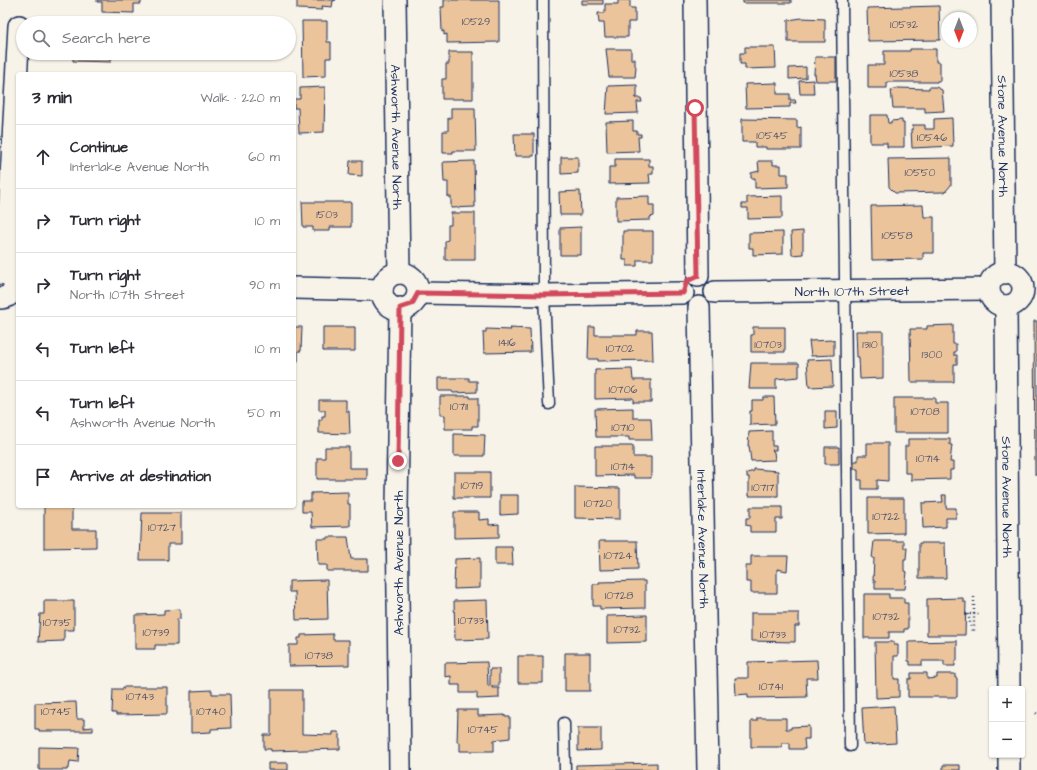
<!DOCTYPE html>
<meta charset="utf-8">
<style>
:root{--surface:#fff;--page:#f7f7f7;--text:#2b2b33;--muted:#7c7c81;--line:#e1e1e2}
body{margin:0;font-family:"Architects Daughter",sans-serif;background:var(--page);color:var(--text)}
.controls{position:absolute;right:12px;bottom:12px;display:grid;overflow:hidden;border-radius:4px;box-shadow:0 1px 3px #0004}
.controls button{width:36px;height:36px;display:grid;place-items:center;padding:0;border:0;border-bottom:1px solid var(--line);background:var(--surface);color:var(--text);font:20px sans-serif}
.compass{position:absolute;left:941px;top:12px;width:36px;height:36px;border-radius:50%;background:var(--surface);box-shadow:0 1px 3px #0004;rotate:180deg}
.stop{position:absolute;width:12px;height:12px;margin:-9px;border:3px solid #d1495b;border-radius:50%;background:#fff}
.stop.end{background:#d1495b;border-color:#fff;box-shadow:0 1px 4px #0008}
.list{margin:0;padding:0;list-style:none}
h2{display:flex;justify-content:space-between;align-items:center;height:52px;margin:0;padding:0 16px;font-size:17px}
h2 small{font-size:13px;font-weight:400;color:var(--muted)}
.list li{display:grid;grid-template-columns:26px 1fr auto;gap:12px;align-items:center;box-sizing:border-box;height:64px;padding:0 16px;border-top:1px solid var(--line)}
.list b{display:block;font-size:15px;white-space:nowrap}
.list p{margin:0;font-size:13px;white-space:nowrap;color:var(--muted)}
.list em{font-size:13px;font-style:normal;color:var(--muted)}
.icon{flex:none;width:22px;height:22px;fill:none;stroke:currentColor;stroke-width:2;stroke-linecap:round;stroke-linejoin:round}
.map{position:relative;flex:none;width:1037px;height:770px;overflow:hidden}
.search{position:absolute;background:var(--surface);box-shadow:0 1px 3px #0004;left:16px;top:16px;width:280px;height:44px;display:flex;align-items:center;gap:10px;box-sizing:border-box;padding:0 14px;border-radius:22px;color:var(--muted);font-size:15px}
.panel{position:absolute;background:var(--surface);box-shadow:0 1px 3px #0004;left:16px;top:72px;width:280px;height:436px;border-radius:4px}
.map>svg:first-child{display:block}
</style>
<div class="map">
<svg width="1037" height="770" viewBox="0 0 1037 770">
<rect width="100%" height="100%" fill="#f7f3e8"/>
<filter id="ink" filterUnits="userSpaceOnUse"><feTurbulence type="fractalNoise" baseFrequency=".025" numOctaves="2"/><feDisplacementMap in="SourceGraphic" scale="8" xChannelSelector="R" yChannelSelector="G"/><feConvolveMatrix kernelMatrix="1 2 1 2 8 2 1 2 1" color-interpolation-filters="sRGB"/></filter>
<g filter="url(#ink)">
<path fill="#ebc49b" stroke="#1b2f5e" d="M97,0H141V4H134V13L102,12V2H97Z
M297,0H336L333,1L332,7L322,6L323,10L297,9Z
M444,0H499V42L447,43V34L444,35V31L442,32L441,7H444Z
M582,0H603V4H582Z
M618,0H630V8H635V22H628V37H605L604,23H599L598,13H605V4H618Z
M743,0H791V3H743Z
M939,6L940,40L868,41L867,8Z
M802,18L825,19V42H788V20Z
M302,21H327V42H331V58H326V76L303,77Z
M745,47H775L776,68L745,69V64H740V53H745Z
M606,49H631V59H635V65L636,67L635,77H609Z
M910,49H936V62H940V81H937V82H887V88H868V65H884V51H910Z
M449,52H473V99H442V79H446V64H449Z
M73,53H111V62L73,61Z
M815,57H836V81H816L815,74H814Z
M806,67V78L789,79V68Z
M813,80L814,94H800L799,81Z
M777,83V94H790V100H795L796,103H790V107L746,108L745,84Z
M637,85V97L635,98H641L642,102H637L638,113L606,114L608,86Z
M325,87L324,132L299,133L298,108H294V99H300V88Z
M929,87H936L942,90L944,111L925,112V108H893L891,90L898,88L929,89Z
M451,108H475L476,151H453V153H443V131H448V118H451Z
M870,115H887L888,123H891V121L902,120V123H904V147H887V143H870Z
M952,118L953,146L912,148L911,129H913V125H925V129H934V119Z
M742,119L797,120V128L801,127V149H766V147H755V142H742Z
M633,121V131H637V134H641V137H638L639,151L607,152L606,122Z
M514,134H534V156H515Z
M561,157H578V173L561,174Z
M951,158V185L945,192L895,193L889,187L888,159Z
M615,159H649V166H653V174H649L650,183L609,184V167H615Z
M350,161H362V176L349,175Z
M474,161L475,207L451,208V197H448V182H444L443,162Z
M758,161H773V165H781V174H788V187L755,188V178H751V173L759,171Z
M580,191L581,215H560L559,192Z
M649,196V205H654V216L650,217V220L616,221V197Z
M782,196V218L748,219V208H742V204H747V197Z
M302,202H351V227H330V231H313V227H303Z
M923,205L924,217H934V253H923V259L872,260L871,206Z
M451,213H475V260H445V241L448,240V225H451Z
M581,227V255H560V228Z
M623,231H653V260H637V266H627V260H623Z
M803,231V254L792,255L791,232Z
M783,232V254L753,255V248H749V233Z
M1034,321H1037V475H1035Z
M953,325V344H956V352H954V355H957V364H954V382H911L910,329H927V326Z
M294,327H302L301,351H298V361H294Z
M323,327H355V351H323Z
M589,327H595V335H637V331H652L653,360L598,361V359H588Z
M753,327H785V352H751V335H753Z
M510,328L530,329L531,352L484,353L483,332H486V329L511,330Z
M856,331H883V378L860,379L859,357H857Z
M834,340V355L811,356L809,341Z
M832,359L833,386L809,387L807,360Z
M751,363H799V377L776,379V389H749Z
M632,369L633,380H651V402H633V398L595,399V370Z
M438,378H469V381H477V392L453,393L452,391H438Z
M440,396H470V398H478V426H472V429H445V415H440Z
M763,397H774L775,424L750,425V411H752V400H763Z
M894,398H935V403H948V433H894Z
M319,400H346V411H349L350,434L319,433V420H322V416H325V410H319Z
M633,408V418H651L652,440H629V437H596L595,409Z
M825,411H837V428L825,429Z
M772,431V446H776V450H772L774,452L775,460L751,461L749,446H748L749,432Z
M454,434L485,435L484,456H454Z
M908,439H950V445H952L950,462H953V470H950V479L911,480V473H905V446H908Z
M867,443H888V481L877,480V489H862V480H858V469H854V461H858V455H867Z
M595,446H633V457H651V478H634V475L595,476Z
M325,447H349V468H367V479H317V458H325Z
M825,447H839V464H825Z
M754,469L778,471V496H749V477H747V473L754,471Z
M454,472H490V498H454Z
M575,487L620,488V519L575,518Z
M348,492V504H350V526L312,527L311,512H302V501H311V493Z
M500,495H518V514L500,515Z
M942,495H946V508H956V518H946V527L923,528L922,503L943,502Z
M868,498H904V533L868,534Z
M44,506H72V529H96V547L44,548Z
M750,507H782V519H776V532H750V526L746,525V518H750Z
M454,512H479V520L489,519V525L499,524V537L454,538Z
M142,513H181V544H168V560H140Z
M327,537H348L351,559H368V571H327V565H318L317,539H327Z
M599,541H637L638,569L600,570Z
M874,541H904V548H907L906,559H904V571L907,572L905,589H875V581H873L874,558H872Z
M919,543H945L946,578H919Z
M495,547H512L513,565H495Z
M751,556H788L787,571L777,569V593H751V582H746V566H751Z
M480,558V588L454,589L455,559Z
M327,580L328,619L296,620L295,592H289V581Z
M645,581V608L600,609V606H593V584H599V582Z
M864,594H889V598H904V603H908V629H904V632H889V638H864Z
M963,598V602H966L965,635H927V599Z
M487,600L488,639L455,640L454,601Z
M44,601H74V630H64V641L38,642L40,614H44Z
M180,609V619H177V645H155V649H135V615L164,614V610Z
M751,613H799V626H795V642L751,641Z
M647,615V642L607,643V616Z
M333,634V640H349V665L289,666V645H298V638H301V635Z
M957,641V661H955V666H944V661H922V665H910V661H908V642Z
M875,642H894V645H898V656H894V679H899V697L876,698Z
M565,653H590V691H565Z
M518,656H543V683H518Z
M817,660L818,678H806L807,697L748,698V694L736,695L735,678H748V662Z
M487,662L488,686H490V669H499V686H492V688H499V698L477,699V693H460V685H451V676L445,677V663Z
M911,673H927V679L937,678V674H955V678H957V697H908V679H911Z
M123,687H167V714L116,715V713H112L113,689H123Z
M212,690V694H230L231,728L211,729V732L191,733V691Z
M271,690H302V734L333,735V732H338L340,734V749L271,751V749H264V735H271Z
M76,702L77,719H84V728L93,727V731H39V729H35V703Z
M894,706L896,743L864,745L862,708Z
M458,710H478V716L505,715V717H510V738L494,740V751H460V742H457Z
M757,718H786V729H791V727L809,726V739H804L805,749H790V743H782V747H751V721H757Z
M578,728H601V750L578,751Z
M39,747L79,748L78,762L70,761L69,768H67V770H39Z
M268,763H288V770H268Z
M657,763V770H576V765Z
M943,765H960V770H943Z"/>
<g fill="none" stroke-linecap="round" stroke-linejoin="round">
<defs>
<path id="lane" d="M543,0L544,295L549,404
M842,0L850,746
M564,723L565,770"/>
<g id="street">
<path id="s1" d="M395,0L399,273"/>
<path d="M695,0L698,276"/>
<path id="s2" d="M1002,0L1005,273"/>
<circle cx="1006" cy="289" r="17"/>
<path d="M0,273L10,275C18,285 13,298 0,298"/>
<path d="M6,273L19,26"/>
<circle cx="400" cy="291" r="18"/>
<path d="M294,288L382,290"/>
<path id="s3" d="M715,292L989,289"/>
<path d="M418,293L544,295L683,293"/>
<path id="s4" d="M1006,306L1009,689"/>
<path id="s5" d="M699,307L708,770"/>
<path d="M400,770L397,508L400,308"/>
<path d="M1009,770V755"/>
</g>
</defs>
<use href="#lane" stroke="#1b2f5e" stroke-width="13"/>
<use href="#street" stroke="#1b2f5e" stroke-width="24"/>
<path stroke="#1b2f5e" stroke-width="2.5" stroke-dasharray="1 3" stroke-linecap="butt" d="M966,614H974V595
M968,614L972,631H974V614H981
M1036,713L1037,714"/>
<use href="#lane" stroke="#f7f3e8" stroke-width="10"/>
<use href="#street" stroke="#f7f3e8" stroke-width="21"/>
</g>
</g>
<g fill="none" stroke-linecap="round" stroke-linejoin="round" filter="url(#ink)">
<path stroke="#d1495b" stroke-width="5" d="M398,461L400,308L412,304L418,293L544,295L683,293L687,281L698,276L695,108"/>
</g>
<g text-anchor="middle" stroke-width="3" stroke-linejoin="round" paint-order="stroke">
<g font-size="11" fill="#4f546d">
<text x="476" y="25">10529</text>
<text x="904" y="28">10532</text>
<text x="904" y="77">10538</text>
<text x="772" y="139">10545</text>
<text x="932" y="141">10546</text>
<text x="920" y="176">10550</text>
<text x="327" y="218">1503</text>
<text x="897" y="239">10558</text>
<text x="507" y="346">1416</text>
<text x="768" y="348">10703</text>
<text x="870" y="348">1310</text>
<text x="620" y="352">10702</text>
<text x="932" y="358">1300</text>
<text x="623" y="393">10706</text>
<text x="459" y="410">10711</text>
<text x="925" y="415">10708</text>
<text x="623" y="431">10710</text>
<text x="928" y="462">10714</text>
<text x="623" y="470">10714</text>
<text x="472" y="489">10719</text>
<text x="763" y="491">10717</text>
<text x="598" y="507">10720</text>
<text x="886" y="520">10722</text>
<text x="162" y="531">10727</text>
<text x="618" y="559">10724</text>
<text x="619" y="599">10728</text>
<text x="886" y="620">10732</text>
<text x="471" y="624">10733</text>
<text x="57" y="626">10735</text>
<text x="627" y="633">10732</text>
<text x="156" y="636">10739</text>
<text x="773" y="638">10733</text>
<text x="319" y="659">10738</text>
<text x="771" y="690">10741</text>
<text x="140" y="700">10743</text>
<text x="56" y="715">10745</text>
<text x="211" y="715">10740</text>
<text x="483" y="733">10745</text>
</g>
<g font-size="13" fill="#1b2f5e" stroke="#f7f3e8">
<text dy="5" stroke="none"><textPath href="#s2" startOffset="136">Stone Avenue North</textPath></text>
<text dy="5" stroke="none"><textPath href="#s1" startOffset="137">Ashworth Avenue North</textPath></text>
<text dy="5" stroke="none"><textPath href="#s3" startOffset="137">North 107th Street</textPath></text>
<text dy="5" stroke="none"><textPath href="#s4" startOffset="191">Stone Avenue North</textPath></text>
<text dy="5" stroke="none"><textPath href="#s5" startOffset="232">Interlake Avenue North</textPath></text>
<text transform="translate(398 563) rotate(-90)" y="5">Ashworth Avenue North</text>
</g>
</g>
</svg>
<div class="controls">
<button>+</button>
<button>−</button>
</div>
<svg class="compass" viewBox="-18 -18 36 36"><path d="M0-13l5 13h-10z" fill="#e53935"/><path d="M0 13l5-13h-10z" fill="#7c7c81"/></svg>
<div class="stop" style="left:695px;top:108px"></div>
<div class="stop end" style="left:398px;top:461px"></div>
<div class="search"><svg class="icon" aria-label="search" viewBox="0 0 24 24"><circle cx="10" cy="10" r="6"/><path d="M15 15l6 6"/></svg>Search here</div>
<section class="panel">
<h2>3 min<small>Walk · 220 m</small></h2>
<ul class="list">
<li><svg class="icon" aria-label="ahead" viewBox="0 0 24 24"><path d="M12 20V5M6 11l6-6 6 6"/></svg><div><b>Continue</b><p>Interlake Avenue North</p></div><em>60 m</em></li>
<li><svg class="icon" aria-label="right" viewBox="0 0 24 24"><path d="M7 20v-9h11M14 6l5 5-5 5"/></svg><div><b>Turn right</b></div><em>10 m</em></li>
<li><svg class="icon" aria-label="right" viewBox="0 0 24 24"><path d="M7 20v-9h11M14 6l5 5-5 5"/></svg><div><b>Turn right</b><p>North 107th Street</p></div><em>90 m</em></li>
<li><svg class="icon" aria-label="left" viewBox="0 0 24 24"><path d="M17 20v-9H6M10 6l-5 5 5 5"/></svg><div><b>Turn left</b></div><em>10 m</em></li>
<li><svg class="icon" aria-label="left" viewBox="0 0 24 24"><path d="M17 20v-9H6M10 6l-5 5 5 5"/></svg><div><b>Turn left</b><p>Ashworth Avenue North</p></div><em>50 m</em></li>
<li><svg class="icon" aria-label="arrive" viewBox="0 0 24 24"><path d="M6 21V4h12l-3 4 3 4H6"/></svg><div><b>Arrive at destination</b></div></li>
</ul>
</section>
</div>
